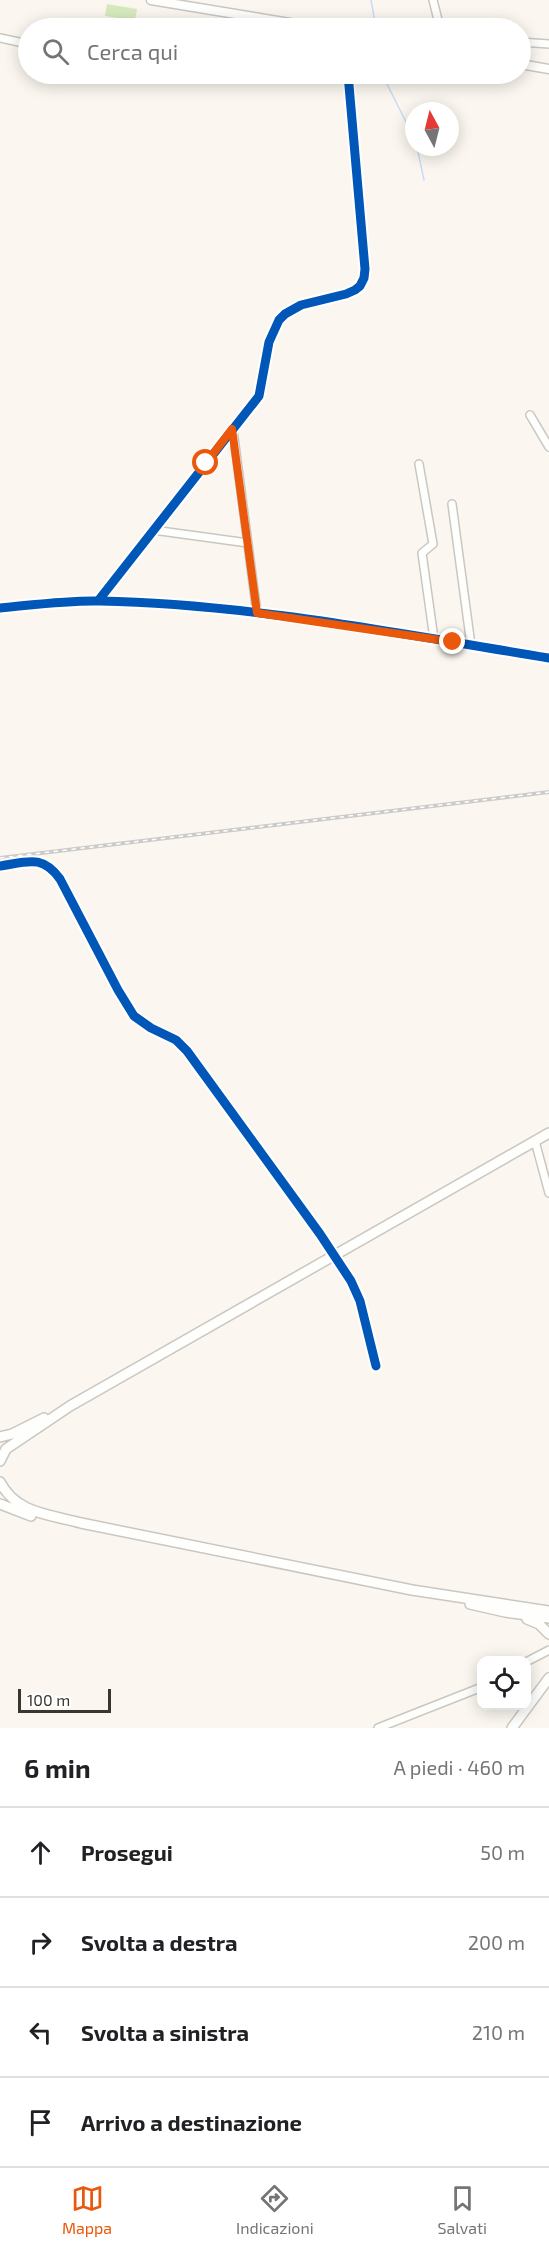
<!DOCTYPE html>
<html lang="it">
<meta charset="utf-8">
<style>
:root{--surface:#fff;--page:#f2f2f2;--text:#202124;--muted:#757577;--line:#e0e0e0;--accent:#ea580c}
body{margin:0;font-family:"Exo 2",sans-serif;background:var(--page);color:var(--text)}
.controls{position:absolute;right:18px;bottom:18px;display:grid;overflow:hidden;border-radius:12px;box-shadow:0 3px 15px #0003}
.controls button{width:54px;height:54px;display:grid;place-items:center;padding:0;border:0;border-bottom:2px solid var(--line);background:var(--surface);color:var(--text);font:30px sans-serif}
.compass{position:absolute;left:405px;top:102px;width:54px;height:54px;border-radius:50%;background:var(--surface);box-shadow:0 3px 15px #0003;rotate:353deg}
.scale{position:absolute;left:18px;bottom:15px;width:93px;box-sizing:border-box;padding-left:6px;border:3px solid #393630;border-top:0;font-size:16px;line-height:21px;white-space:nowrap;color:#393630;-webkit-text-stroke:4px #fff;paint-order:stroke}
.stop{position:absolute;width:18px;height:18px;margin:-14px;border:4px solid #ea580c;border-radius:50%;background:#fff}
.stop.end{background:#ea580c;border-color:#fff;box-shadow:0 2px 6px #0008}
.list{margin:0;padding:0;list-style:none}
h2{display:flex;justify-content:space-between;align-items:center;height:78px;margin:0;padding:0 24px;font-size:26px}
h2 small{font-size:20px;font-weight:400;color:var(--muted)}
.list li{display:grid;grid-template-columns:39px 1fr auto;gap:18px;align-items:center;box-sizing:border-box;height:90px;padding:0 24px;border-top:2px solid var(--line)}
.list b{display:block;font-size:22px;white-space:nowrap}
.list em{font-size:20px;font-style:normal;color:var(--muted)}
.icon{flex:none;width:33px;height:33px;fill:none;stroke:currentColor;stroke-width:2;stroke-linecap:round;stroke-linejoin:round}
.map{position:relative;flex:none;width:549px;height:1728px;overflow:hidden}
.search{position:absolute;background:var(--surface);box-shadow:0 3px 15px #0003;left:18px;right:18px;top:18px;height:66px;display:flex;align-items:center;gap:15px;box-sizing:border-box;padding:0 21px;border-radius:33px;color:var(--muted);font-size:22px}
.sheet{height:438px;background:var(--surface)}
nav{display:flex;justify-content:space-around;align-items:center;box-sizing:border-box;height:84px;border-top:2px solid var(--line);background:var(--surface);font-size:16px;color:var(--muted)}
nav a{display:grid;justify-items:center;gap:3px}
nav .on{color:var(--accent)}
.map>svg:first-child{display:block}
</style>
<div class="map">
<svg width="549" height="1728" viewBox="0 0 549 1728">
<rect width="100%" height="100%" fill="#fbf7f0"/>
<path fill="#d7eabf" d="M107,4L137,9L135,21L105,16Z
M180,21V28H156V22Z"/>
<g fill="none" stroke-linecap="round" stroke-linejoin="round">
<path stroke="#c9dcf6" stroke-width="1.5" d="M371,0L376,28
M382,74L414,138
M417,147L424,180"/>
<defs>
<path id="minor" d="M433,0L440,28
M0,38L28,44
M520,42L549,44
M530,415L549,447
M233,430L257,613
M419,464L433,544L422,553L434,639
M452,504L471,645
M153,530L248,543
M98,601L259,396L269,342L279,320L285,314L301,305L346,294L355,290L360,286L364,278L365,269L348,74
M0,608C33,605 67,600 100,601C251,604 401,634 549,658
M0,866C27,862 42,854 60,879L118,990L134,1016L151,1028L176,1040L187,1051L320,1234L351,1281L360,1301L376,1366
M535,1141L549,1193
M526,1662L549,1650
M378,1728L482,1687"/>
<path id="tertiary" d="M151,0L320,28
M520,64L549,69"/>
<path id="secondary" d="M0,1437L12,1434L44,1418
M0,1461L6,1449L70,1406L549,1133
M0,1482C17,1514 49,1514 81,1523L412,1590L549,1611
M0,1504L31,1516
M470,1604L505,1612L549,1618
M527,1619L539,1624L549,1634
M512,1728L549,1678"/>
</defs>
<use href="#minor" stroke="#cac7c1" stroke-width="10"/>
<use href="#tertiary" stroke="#cac7c1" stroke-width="11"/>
<use href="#secondary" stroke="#cac7c1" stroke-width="12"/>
<use href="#minor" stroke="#fefefd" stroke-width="7"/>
<use href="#tertiary" stroke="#fefefd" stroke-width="8"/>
<use href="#secondary" stroke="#fefefd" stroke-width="9"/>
<defs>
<path id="rail" d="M0,858L549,792"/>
</defs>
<use href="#rail" stroke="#cccbc9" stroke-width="4"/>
<use href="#rail" stroke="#fff" stroke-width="1.5" stroke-dasharray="4.5" stroke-linecap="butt"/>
<defs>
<path id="cycleway" d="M98,601L259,396L269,342L279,320L285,314L301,305L346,294L355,290L360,286L364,278L365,269L348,74
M0,608C33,605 67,600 100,601C251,604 401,634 549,658
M0,866C27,862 42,854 60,879L118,990L134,1016L151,1028L176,1040L187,1051L320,1234L351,1281L360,1301L376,1366"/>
</defs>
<use href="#cycleway" stroke="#fff" stroke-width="13"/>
<use href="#cycleway" stroke="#0057b8" stroke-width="9"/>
</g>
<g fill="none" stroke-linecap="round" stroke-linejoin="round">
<path stroke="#ea580c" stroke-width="8" d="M206,463L232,429L257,613L453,642"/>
</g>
</svg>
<div class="controls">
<button><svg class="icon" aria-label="locate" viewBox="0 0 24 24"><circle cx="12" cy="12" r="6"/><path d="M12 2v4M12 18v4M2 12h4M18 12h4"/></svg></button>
</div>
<svg class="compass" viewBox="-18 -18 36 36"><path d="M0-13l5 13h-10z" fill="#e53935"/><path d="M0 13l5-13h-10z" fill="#757577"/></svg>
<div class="scale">100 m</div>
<div class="stop" style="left:206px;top:463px"></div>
<div class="stop end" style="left:453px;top:642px"></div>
<div class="search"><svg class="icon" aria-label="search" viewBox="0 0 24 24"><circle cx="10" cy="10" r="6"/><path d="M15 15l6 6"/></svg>Cerca qui</div>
</div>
<section class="sheet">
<h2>6 min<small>A piedi · 460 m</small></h2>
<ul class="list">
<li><svg class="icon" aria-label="ahead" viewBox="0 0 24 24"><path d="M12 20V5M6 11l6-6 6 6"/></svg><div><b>Prosegui</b></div><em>50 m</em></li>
<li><svg class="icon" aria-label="right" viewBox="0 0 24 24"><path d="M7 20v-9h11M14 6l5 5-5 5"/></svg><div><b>Svolta a destra</b></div><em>200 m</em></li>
<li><svg class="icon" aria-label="left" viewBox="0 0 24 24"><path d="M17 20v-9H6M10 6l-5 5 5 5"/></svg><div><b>Svolta a sinistra</b></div><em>210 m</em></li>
<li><svg class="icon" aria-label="arrive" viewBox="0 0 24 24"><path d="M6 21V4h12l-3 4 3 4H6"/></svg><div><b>Arrivo a destinazione</b></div></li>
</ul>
</section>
<nav>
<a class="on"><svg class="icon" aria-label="map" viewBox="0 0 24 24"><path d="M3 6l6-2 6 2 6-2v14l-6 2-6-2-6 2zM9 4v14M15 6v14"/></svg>Mappa</a>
<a><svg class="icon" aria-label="directions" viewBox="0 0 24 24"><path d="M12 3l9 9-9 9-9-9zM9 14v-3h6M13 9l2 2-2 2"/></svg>Indicazioni</a>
<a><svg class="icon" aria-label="saved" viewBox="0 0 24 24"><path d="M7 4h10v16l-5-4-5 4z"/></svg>Salvati</a>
</nav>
